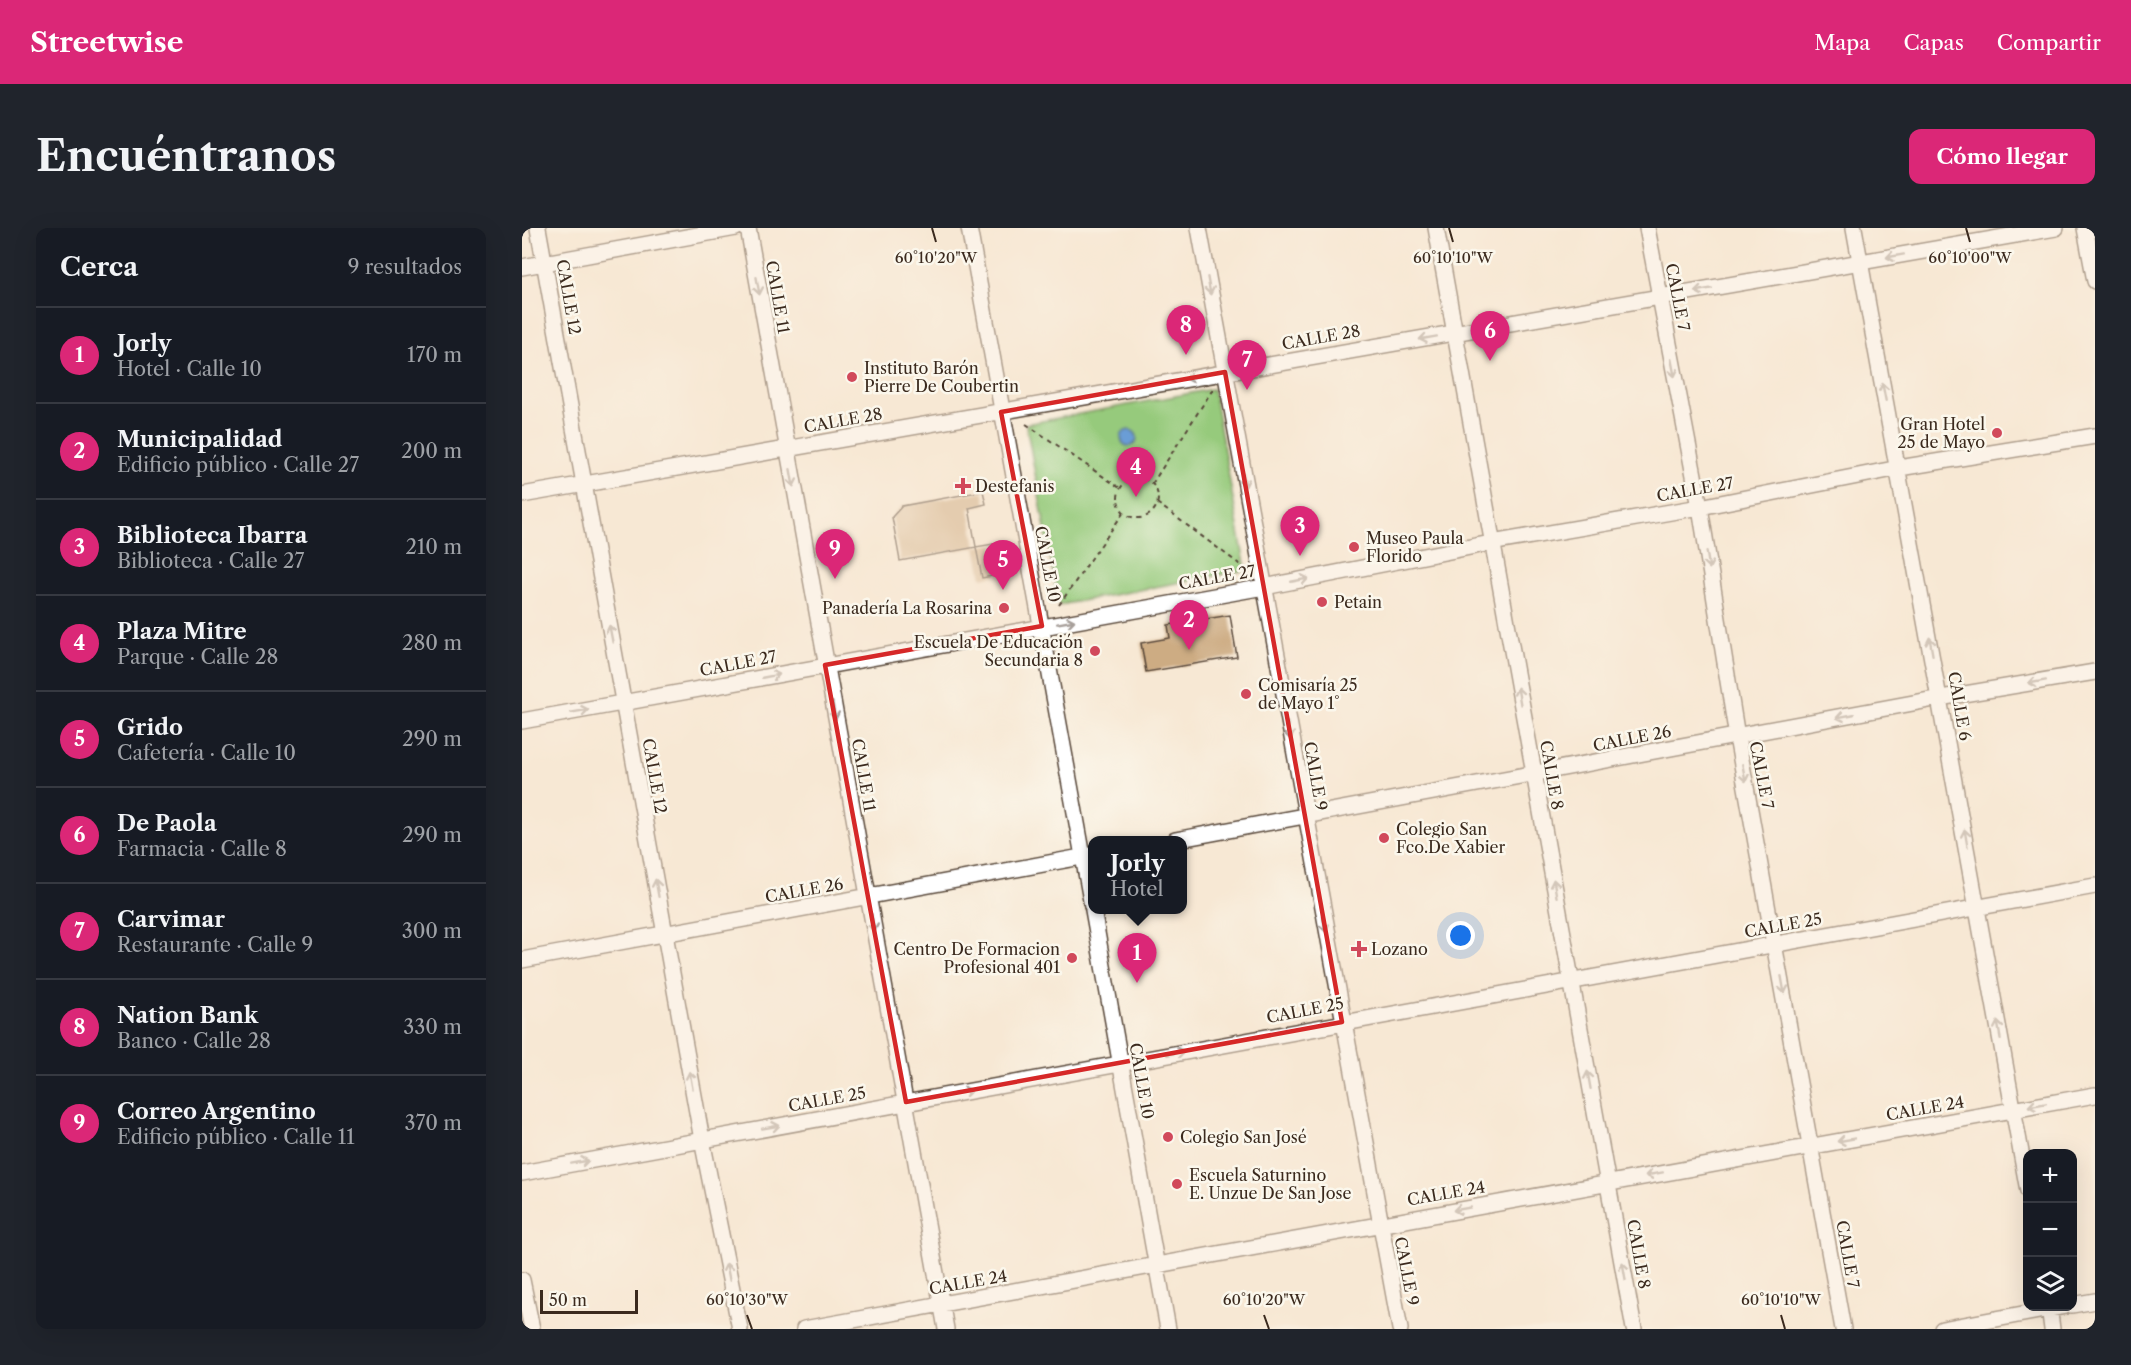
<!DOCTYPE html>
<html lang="es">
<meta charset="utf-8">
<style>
:root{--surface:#171b24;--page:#20242c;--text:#f1f3f6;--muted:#9ea1a6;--line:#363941;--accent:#db2777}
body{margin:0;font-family:"Libre Caslon Text",serif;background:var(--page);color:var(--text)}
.controls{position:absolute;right:18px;bottom:18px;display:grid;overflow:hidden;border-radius:12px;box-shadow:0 6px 24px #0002}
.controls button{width:54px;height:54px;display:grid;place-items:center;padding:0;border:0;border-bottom:2px solid var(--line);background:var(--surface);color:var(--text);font:30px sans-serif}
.scale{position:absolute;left:18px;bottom:15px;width:98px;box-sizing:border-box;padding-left:6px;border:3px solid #3b2a1e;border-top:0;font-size:16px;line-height:21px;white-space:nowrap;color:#3b2a1e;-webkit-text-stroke:4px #fbf7ec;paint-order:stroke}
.you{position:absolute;left:939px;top:708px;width:21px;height:21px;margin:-15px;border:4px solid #fff;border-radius:50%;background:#1a73e8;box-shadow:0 0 0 9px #1a73e833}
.badge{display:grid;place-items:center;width:39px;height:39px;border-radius:50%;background:var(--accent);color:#fff;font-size:20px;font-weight:700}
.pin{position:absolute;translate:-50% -50px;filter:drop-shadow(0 2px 3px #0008)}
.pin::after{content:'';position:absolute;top:32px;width:21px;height:18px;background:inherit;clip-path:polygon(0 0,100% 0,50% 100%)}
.popup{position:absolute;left:566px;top:608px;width:99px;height:78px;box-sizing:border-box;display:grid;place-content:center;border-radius:12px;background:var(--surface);filter:drop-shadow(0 2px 4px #0005);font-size:20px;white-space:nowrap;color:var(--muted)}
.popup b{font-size:22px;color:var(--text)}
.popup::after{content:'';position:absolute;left:50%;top:100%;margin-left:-12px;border:12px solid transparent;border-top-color:var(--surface)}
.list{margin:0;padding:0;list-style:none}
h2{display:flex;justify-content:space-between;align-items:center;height:78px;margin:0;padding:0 24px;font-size:26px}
h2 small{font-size:20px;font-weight:400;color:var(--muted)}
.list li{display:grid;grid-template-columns:39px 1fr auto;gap:18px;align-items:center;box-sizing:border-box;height:96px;padding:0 24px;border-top:2px solid var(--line)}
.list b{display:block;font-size:22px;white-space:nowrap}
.list p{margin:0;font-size:20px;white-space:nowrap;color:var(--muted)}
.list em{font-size:20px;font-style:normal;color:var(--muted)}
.icon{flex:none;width:33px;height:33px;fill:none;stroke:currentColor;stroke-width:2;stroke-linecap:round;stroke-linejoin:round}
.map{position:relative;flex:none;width:1573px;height:1101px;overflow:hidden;border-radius:12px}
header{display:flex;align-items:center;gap:36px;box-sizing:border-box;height:84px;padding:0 30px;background:var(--accent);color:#fff}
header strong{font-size:28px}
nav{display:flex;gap:33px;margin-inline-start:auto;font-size:21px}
.intro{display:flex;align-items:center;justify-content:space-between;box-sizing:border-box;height:144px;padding:0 36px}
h1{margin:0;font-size:42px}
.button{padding:15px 27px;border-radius:12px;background:var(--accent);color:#fff;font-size:21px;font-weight:700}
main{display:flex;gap:36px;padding:0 36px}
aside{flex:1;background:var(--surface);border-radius:12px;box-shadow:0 6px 24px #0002}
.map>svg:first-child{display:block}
</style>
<header>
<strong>Streetwise</strong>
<nav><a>Mapa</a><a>Capas</a><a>Compartir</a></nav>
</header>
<div class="intro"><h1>Encuéntranos</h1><a class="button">Cómo llegar</a></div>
<main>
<aside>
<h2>Cerca<small>9 resultados</small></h2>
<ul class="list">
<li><span class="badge">1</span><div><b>Jorly</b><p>Hotel · Calle 10</p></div><em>170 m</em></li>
<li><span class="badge">2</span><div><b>Municipalidad</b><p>Edificio público · Calle 27</p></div><em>200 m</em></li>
<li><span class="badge">3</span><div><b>Biblioteca Ibarra</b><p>Biblioteca · Calle 27</p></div><em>210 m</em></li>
<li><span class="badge">4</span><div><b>Plaza Mitre</b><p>Parque · Calle 28</p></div><em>280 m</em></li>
<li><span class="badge">5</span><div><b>Grido</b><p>Cafetería · Calle 10</p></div><em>290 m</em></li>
<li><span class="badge">6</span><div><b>De Paola</b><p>Farmacia · Calle 8</p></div><em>290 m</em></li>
<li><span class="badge">7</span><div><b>Carvimar</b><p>Restaurante · Calle 9</p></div><em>300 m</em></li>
<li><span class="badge">8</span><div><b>Nation Bank</b><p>Banco · Calle 28</p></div><em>330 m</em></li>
<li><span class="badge">9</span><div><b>Correo Argentino</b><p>Edificio público · Calle 11</p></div><em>370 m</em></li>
</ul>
</aside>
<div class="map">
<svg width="1573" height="1101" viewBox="0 0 1573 1101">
<rect width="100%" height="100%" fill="#fbf7ec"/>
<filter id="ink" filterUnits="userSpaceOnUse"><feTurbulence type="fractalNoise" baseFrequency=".0167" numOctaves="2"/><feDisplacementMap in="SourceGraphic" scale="12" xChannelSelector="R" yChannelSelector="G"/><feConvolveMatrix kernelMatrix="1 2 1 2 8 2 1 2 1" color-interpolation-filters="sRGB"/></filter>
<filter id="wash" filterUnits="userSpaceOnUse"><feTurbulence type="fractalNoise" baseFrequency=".008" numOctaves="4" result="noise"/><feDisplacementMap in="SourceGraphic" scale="24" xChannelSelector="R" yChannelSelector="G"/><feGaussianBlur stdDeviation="1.35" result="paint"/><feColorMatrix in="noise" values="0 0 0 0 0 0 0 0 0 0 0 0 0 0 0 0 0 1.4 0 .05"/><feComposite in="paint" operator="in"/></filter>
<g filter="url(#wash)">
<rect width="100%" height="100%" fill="#f7e8d4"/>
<path fill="#96ca7b" stroke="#687a4c" stroke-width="1.5" d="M691,161L724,342L537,377L504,196Z"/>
<path fill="#6b9dd6" stroke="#53647a" stroke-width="1.5" d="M599 210a8 8 0 1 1 16 0a8 8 0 1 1-16 0Z"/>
<g id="blocks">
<path fill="#cdac83" d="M461,263L464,276L447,280L454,319L471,316L476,347L460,350L454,319L378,333L370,289L380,278Z
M708,387L715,429L624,444L619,415L648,410L646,397Z"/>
</g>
</g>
<g filter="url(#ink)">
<use href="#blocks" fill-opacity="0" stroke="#574639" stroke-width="1.5"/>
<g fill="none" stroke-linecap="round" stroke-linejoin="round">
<defs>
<path id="street" d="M16,0L180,912L218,1101
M226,0L424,1101
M447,0L570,678
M677,0L878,1101
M914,0L1112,1101
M1125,0L1178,279L1215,509L1321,1101
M1332,0L1506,963
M1563,0L1573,53
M0,39L214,0
M0,267L1534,0
M0,493L742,359L969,315L1178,279L1377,240L1573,208
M653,612L1418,470L1573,444
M571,682L646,1101
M0,732L570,627
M0,945L1573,658
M0,1052L10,1101
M1550,1077L1573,1073
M1527,1078L1530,1101
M282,1101L1573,867
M1420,1101L1544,1078"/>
</defs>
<use href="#street" stroke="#574639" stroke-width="18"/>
<path stroke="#574639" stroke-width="2" stroke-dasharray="4.5 4.5" stroke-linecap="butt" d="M504,196L598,260
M596 270a20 20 0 1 1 40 0a20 20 0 1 1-40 0Z
M630,256L691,161
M635,275L724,341
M537,377L602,284"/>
<use href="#street" stroke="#fff" stroke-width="15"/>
</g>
<defs><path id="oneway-shaft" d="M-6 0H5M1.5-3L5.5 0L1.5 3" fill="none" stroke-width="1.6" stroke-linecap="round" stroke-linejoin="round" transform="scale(1.5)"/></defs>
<g stroke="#a79f9a">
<use href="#oneway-shaft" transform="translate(1373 28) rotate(170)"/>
<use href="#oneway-shaft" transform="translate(236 58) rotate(80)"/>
<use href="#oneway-shaft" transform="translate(687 58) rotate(80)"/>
<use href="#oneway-shaft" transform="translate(1181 62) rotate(170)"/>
<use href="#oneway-shaft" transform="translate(906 110) rotate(170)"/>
<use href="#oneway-shaft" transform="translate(1151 140) rotate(79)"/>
<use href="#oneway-shaft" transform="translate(672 149) rotate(170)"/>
<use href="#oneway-shaft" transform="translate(1362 164) rotate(-101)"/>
<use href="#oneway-shaft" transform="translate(270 250) rotate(80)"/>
<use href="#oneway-shaft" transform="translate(722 250) rotate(80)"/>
<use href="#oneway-shaft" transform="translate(1186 332) rotate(81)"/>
<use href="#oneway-shaft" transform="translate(778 352) rotate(-11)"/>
<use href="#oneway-shaft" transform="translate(544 394) rotate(-10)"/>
<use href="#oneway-shaft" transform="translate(89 406) rotate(-101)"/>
<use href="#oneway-shaft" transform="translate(1409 418) rotate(-100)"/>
<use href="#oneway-shaft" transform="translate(249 448) rotate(-11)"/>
<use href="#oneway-shaft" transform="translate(1515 454) rotate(170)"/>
<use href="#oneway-shaft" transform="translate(997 468) rotate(-100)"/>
<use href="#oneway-shaft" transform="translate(58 483) rotate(-10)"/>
<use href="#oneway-shaft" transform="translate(312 483) rotate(80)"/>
<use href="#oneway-shaft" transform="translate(1323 488) rotate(169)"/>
<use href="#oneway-shaft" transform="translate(767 503) rotate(80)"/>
<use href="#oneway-shaft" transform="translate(1222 545) rotate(79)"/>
<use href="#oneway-shaft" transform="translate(1444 610) rotate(-100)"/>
<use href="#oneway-shaft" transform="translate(135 660) rotate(-100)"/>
<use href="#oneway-shaft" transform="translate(1033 660) rotate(-100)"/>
<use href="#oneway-shaft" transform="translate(351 695) rotate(80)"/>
<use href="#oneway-shaft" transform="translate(802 695) rotate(80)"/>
<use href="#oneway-shaft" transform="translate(1261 757) rotate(80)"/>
<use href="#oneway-shaft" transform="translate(1477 802) rotate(-100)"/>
<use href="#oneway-shaft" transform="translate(654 825) rotate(-11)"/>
<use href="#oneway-shaft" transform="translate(169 852) rotate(-100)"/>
<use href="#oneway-shaft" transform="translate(1067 852) rotate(-100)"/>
<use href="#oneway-shaft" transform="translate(441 864) rotate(-10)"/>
<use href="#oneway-shaft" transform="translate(1515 877) rotate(170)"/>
<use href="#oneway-shaft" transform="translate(249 899) rotate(-10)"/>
<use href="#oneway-shaft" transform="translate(1324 912) rotate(170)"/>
<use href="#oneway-shaft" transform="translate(58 934) rotate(-10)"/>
<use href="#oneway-shaft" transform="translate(1132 946) rotate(170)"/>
<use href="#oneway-shaft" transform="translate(940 981) rotate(170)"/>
<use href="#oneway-shaft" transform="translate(1102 1043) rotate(-100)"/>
<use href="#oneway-shaft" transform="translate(206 1044) rotate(-101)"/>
</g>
</g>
<path d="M0 0H1573V1101H0ZM703,144L820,794L384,874L303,437L520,398L479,184Z" fill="#f7e8d4" fill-opacity=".55" fill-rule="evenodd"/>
<path fill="none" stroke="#d62828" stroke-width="4.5" stroke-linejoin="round" d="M703,144L820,794L384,874L303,437L520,398L479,184Z"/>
<path fill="none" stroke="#3b2a1e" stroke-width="2" d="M410,0L414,14M927,0L931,14M1444,0L1448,14M225,1087L230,1101M742,1087L747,1101M1259,1087L1263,1101"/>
<g fill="#d1495b" stroke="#fbf7ec" stroke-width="2">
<circle cx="330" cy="149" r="6"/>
<circle cx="1475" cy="205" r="6"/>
<path d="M438 249h6v6h6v6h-6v6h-6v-6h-6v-6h6z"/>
<circle cx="832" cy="319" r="6"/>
<circle cx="800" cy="374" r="6"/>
<circle cx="482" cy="380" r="6"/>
<circle cx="573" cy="423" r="6"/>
<circle cx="724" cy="466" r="6"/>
<circle cx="862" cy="610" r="6"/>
<path d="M834 712h6v6h6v6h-6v6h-6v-6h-6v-6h6z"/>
<circle cx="550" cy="730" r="6"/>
<circle cx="646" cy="909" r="6"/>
<circle cx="655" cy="956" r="6"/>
</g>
<g text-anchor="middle" stroke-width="5" stroke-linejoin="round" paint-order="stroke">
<g font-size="16" fill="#3b2a1e" stroke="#fbf7ec">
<text transform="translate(47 69) rotate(80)" y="6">CALLE 12</text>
<text transform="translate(256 69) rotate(80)" y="6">CALLE 11</text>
<text transform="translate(1156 69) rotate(79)" y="6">CALLE 7</text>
<text transform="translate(799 109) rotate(-10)" y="6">CALLE 28</text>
<text transform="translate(321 192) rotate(-10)" y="6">CALLE 28</text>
<text transform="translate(1173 261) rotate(-10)" y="6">CALLE 27</text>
<text transform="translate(526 336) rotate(79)" y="6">CALLE 10</text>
<text transform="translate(695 349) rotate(-10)" y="6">CALLE 27</text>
<text transform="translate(216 435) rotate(-11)" y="6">CALLE 27</text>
<text transform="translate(1438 478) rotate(80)" y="6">CALLE 6</text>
<text transform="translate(1110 510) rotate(-11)" y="6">CALLE 26</text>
<text transform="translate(342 547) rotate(80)" y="6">CALLE 11</text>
<text transform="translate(1030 547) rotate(80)" y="6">CALLE 8</text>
<text transform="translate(1240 547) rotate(79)" y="6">CALLE 7</text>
<text transform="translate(133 548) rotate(80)" y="6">CALLE 12</text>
<text transform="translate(794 548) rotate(80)" y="6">CALLE 9</text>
<text transform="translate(282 662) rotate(-10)" y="6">CALLE 26</text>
<text transform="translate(1261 697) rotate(-10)" y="6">CALLE 25</text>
<text transform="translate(783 782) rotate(-11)" y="6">CALLE 25</text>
<text transform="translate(620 853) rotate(80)" y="6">CALLE 10</text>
<text transform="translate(305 871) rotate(-10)" y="6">CALLE 25</text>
<text transform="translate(1403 880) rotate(-10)" y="6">CALLE 24</text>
<text transform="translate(924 965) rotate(-10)" y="6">CALLE 24</text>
<text transform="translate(1117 1026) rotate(80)" y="6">CALLE 8</text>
<text transform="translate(1326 1026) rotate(80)" y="6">CALLE 7</text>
<text transform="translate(885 1043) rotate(79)" y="6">CALLE 9</text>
<text transform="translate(446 1054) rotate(-10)" y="6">CALLE 24</text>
</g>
<g font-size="16" fill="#3b2a1e" stroke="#fbf7ec" text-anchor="start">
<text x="342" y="146">Instituto Barón<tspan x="342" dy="18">Pierre De Coubertin</tspan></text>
<text x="1463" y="202" text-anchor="end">Gran Hotel<tspan x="1463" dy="18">25 de Mayo</tspan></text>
<text x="453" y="264">Destefanis</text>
<text x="844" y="316">Museo Paula<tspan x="844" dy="18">Florido</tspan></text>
<text x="812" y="380">Petain</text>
<text x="470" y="386" text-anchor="end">Panadería La Rosarina</text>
<text x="561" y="420" text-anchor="end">Escuela De Educación<tspan x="561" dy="18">Secundaria 8</tspan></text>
<text x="736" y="463">Comisaría 25<tspan x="736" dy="18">de Mayo 1°</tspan></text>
<text x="874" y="607">Colegio San<tspan x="874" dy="18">Fco.De Xabier</tspan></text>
<text x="538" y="727" text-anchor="end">Centro De Formacion<tspan x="538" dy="18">Profesional 401</tspan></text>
<text x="849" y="727">Lozano</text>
<text x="658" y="915">Colegio San José</text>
<text x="667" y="953">Escuela Saturnino<tspan x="667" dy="18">E. Unzue De San Jose</tspan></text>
</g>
</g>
<g font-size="15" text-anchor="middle" fill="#3b2a1e" stroke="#fbf7ec" stroke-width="5" stroke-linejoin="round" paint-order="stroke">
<text x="414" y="35">60°10'20"W</text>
<text x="931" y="35">60°10'10"W</text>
<text x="1448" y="35">60°10'00"W</text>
<text x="225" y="1077">60°10'30"W</text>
<text x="742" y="1077">60°10'20"W</text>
<text x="1259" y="1077">60°10'10"W</text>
</g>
</svg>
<div class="controls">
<button>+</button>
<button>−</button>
<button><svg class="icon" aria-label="layers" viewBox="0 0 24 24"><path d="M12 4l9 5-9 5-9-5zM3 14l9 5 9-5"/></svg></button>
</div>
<div class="scale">50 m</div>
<div class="you"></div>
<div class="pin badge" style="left:615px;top:755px">1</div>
<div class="popup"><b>Jorly</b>Hotel</div>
<div class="pin badge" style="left:667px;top:422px">2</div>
<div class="pin badge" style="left:778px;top:328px">3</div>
<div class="pin badge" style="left:614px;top:269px">4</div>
<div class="pin badge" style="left:481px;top:362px">5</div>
<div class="pin badge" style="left:968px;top:133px">6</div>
<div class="pin badge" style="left:725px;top:162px">7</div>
<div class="pin badge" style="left:664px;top:127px">8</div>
<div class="pin badge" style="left:313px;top:351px">9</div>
</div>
</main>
